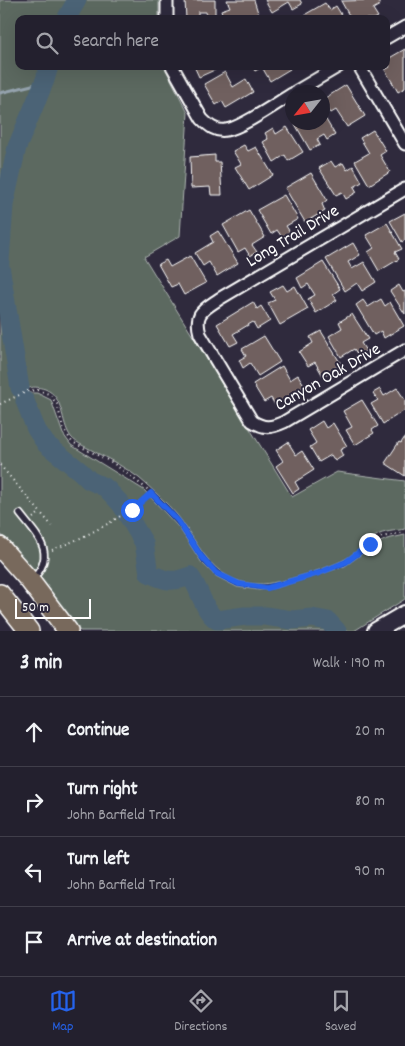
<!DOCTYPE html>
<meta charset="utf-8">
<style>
:root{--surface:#23202e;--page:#2f2d3a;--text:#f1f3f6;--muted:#a3a3aa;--line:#403e4a;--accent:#2563eb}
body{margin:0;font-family:Dekko,sans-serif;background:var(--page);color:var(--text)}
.compass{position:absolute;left:285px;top:85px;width:45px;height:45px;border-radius:50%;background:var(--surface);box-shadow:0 5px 20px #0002;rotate:239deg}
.scale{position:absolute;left:15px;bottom:12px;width:76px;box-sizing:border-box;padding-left:5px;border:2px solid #fff;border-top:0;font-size:14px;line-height:18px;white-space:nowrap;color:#fff;-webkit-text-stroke:4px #2f2a3d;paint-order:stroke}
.stop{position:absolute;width:15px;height:15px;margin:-11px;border:4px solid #2563eb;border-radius:50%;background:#fff}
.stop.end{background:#2563eb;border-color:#fff;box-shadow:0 1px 5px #0008}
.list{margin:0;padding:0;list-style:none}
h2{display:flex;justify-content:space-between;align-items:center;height:65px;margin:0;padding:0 20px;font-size:21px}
h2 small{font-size:16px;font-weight:400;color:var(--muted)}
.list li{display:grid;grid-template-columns:32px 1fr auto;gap:15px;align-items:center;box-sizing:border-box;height:70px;padding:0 20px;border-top:1px solid var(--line)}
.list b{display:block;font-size:19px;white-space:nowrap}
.list p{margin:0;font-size:16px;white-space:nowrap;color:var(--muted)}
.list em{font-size:16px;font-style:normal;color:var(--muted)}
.icon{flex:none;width:28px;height:28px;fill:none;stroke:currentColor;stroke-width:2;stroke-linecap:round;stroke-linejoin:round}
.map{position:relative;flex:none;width:405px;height:631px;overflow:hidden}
.search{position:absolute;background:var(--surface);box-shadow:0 5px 20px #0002;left:15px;right:15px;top:15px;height:55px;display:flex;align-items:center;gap:12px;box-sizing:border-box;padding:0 18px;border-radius:10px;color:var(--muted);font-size:19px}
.sheet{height:345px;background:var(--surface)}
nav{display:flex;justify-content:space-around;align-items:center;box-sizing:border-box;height:70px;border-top:1px solid var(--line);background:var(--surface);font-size:14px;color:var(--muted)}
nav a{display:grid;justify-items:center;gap:2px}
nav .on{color:var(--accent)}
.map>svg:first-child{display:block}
</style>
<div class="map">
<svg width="405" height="631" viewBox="0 0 405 631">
<rect width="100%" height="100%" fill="#2f2a3d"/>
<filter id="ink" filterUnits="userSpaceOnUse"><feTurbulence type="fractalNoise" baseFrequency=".02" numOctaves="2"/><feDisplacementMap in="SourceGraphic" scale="10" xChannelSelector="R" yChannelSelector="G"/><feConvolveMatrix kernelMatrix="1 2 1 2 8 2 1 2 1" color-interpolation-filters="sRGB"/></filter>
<g filter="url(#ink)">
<path fill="#5b6960" stroke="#adb4b0" d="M0,0H159V19H19V66H164L188,113L180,236L144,257L292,497L337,472L405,481V529C396,531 383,531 376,536C366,542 359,551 349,557C334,567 277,585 259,584C246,584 234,581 224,574C202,559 193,535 177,515C166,502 152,489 139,478C126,468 111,460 97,453C89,448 77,444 71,437C60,422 65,397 45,389C38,387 33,386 27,389L29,393H37L51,400L63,434L71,445L144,490L180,529L202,563L216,576L237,587L259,590L278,587L345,566L374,545L387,539L405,535V599L354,631H80L19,554L0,533Z"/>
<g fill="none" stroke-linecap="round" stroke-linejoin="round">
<path stroke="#94a2ad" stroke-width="3" d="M0,93L44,82
M0,252H1"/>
<path stroke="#4c6476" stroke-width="19" d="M66,19L77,0
M0,261L4,205L17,147L45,80L49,66
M0,266L20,388
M25,401L36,429L46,444L81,472L89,480L106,488L121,504L144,543L149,573C165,581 172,583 190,576C201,590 203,611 217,620L245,616H265L292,620L312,618L328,621L337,631"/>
</g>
<path fill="#70605e" stroke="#fff" d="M185,0H215V17H207L206,12H198V19H186Z
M227,0H254L260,19H224L221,10L230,7Z
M265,0H300L302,4L293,9L289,2L272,12Z
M377,0L380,5L373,9L378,17L374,19H351L341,1Z
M325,3L330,10L336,6L344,19H308L306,14Z
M405,49V88L398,92L385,70L390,67L386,60Z
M194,66H218L219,68L199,77Z
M252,66H289L290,69L270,81L262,67L255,71Z
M225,72L233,87L246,79L253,92L226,108L222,101L216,105L204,84Z
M346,85L365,116L347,127L336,110L331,113L322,100Z
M322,113L335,135L327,140L324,135L317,139L320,145L310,150L295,124L297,122H322Z
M287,127L303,152L288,161L285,155L274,162L263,142L268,139L265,133L273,128L276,134Z
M373,130L386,151L380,155L390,172L369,185L355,161L369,153L360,138Z
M244,145L248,151L256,147L273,175L249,190L235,167L241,164L233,151Z
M215,155V162H220L222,195H211L210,187L191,188L190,157Z
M331,161L335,167L343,163L347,170L353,166L362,182L354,187L357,192L346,199L342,192L336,195L319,168Z
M311,173L327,200L322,204L325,211L305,222L285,188Z
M284,195L298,219L286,226L290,232L282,237L277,230L271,234L257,210Z
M249,210L265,237L252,245L257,252L250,256L245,248L238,252L223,225Z
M405,213V240L402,242L390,221Z
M387,223L402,249L395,252L399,259L379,271L368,252L374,248L366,235Z
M218,231L238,263L217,276L209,262L203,266L195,253L213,242L210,236Z
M353,243L360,255L348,262L352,269L364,262L376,282L362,291L357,283L345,291L326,259Z
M190,256L206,283L184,295L178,284L171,287L158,264L166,260L170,267Z
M323,262L340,289L333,294L337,300L316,313L308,299L315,295L308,284L302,288L297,278Z
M283,285L287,291L295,286L308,309L280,325L268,303L275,300L270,292Z
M399,285L403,292L405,291V314L390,291Z
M381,299L385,306L390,302L404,326L384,338L381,331L374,335L356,305L363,300L368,307Z
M253,302L257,309L261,306L270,321L257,329L253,322L233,334L238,342L230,346L217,324Z
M352,314L368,339L361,343L366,351L358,355L354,349L341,357L329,336L342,328L339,322Z
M321,331L341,364L323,376L315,362L308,366L299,352L313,343L310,337Z
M264,336L280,362L258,376L250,363L243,368L239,360L246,356L242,349Z
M282,366L290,380L298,375L305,386L275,405L271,398L264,402L253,384Z
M397,388L405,400V410L383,424L371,404L378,400L373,393L380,389L384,396Z
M362,400L378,426L372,430L374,433L355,445L346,430L352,427L343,411Z
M322,421L326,428L333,423L347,446L340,450L343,456L335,461L331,455L319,462L310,447L316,443L308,430Z
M405,437V476L385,463L399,442L401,443Z
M288,442L296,455L302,451L314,470L295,482L299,489L293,493L276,466L283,461L276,450Z"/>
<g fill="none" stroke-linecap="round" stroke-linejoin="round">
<defs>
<path id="lane" d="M20,514C37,536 58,553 32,580"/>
<path id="street" d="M167,19V0
M386,38L405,27
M172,66L202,119C209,126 216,132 226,130C241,128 277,103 292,94
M359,66L405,144
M295,92L339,66
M405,189L219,299C203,310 194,313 200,334L252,421C264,429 271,428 284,422L405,350"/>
<path id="secondary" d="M376,631L405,614"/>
<path id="primary" d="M0,547L30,581L68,631
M0,594L29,631"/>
</defs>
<use href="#lane" stroke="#fff" stroke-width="9"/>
<use href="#street" stroke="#fff" stroke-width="15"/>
<use href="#secondary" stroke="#fff" stroke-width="20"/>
<use href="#primary" stroke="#fff" stroke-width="22"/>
<path stroke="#fff" stroke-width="2" stroke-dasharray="1 4" stroke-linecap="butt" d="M0,404L28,391L37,390L49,394L57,404L63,428L72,442L113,463L147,489L178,521L201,556L216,573L239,585L267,588L319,573L346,562L378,538L405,532
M0,465L52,526
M33,518L41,512
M52,550C88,536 121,519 151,493"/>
<use href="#lane" stroke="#2f2a3d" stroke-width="5.5"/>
<use href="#street" stroke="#2f2a3d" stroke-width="11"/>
<use href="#secondary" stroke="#2f2a3d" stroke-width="16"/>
<use href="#primary" stroke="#78695c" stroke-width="19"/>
</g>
</g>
<g fill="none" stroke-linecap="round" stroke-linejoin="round" filter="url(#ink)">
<path stroke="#2563eb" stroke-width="6" d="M132,510L151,493L178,521L201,556L216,573L239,584L267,588L319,573L346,562L370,544"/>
</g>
<g text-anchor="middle" stroke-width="4" stroke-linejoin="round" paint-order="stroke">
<g font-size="18" fill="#fff" stroke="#2f2a3d">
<text transform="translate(292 235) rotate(-31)" y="6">Long Trail Drive</text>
<text transform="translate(327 376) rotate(-30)" y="6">Canyon Oak Drive</text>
</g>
</g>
</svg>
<svg class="compass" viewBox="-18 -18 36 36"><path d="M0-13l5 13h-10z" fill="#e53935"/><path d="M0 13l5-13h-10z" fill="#a3a3aa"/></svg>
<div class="scale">50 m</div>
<div class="stop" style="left:132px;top:510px"></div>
<div class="stop end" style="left:370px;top:544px"></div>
<div class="search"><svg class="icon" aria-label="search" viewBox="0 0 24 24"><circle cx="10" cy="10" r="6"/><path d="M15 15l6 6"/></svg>Search here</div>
</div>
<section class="sheet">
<h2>3 min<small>Walk · 190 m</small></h2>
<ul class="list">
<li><svg class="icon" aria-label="ahead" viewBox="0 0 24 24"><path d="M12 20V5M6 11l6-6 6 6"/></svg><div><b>Continue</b></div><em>20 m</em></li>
<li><svg class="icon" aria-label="right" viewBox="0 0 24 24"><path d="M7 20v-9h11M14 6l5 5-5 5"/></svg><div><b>Turn right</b><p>John Barfield Trail</p></div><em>80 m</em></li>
<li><svg class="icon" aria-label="left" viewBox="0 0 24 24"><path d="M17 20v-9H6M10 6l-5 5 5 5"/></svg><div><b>Turn left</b><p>John Barfield Trail</p></div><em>90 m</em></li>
<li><svg class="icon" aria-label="arrive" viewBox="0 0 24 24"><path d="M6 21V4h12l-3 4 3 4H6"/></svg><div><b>Arrive at destination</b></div></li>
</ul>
</section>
<nav>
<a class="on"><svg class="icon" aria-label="map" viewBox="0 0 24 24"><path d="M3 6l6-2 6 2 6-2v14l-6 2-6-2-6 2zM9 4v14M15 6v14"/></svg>Map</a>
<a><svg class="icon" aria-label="directions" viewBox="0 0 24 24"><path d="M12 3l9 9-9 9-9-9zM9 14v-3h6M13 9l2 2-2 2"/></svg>Directions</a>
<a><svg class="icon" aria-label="saved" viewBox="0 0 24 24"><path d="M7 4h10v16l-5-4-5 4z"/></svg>Saved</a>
</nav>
